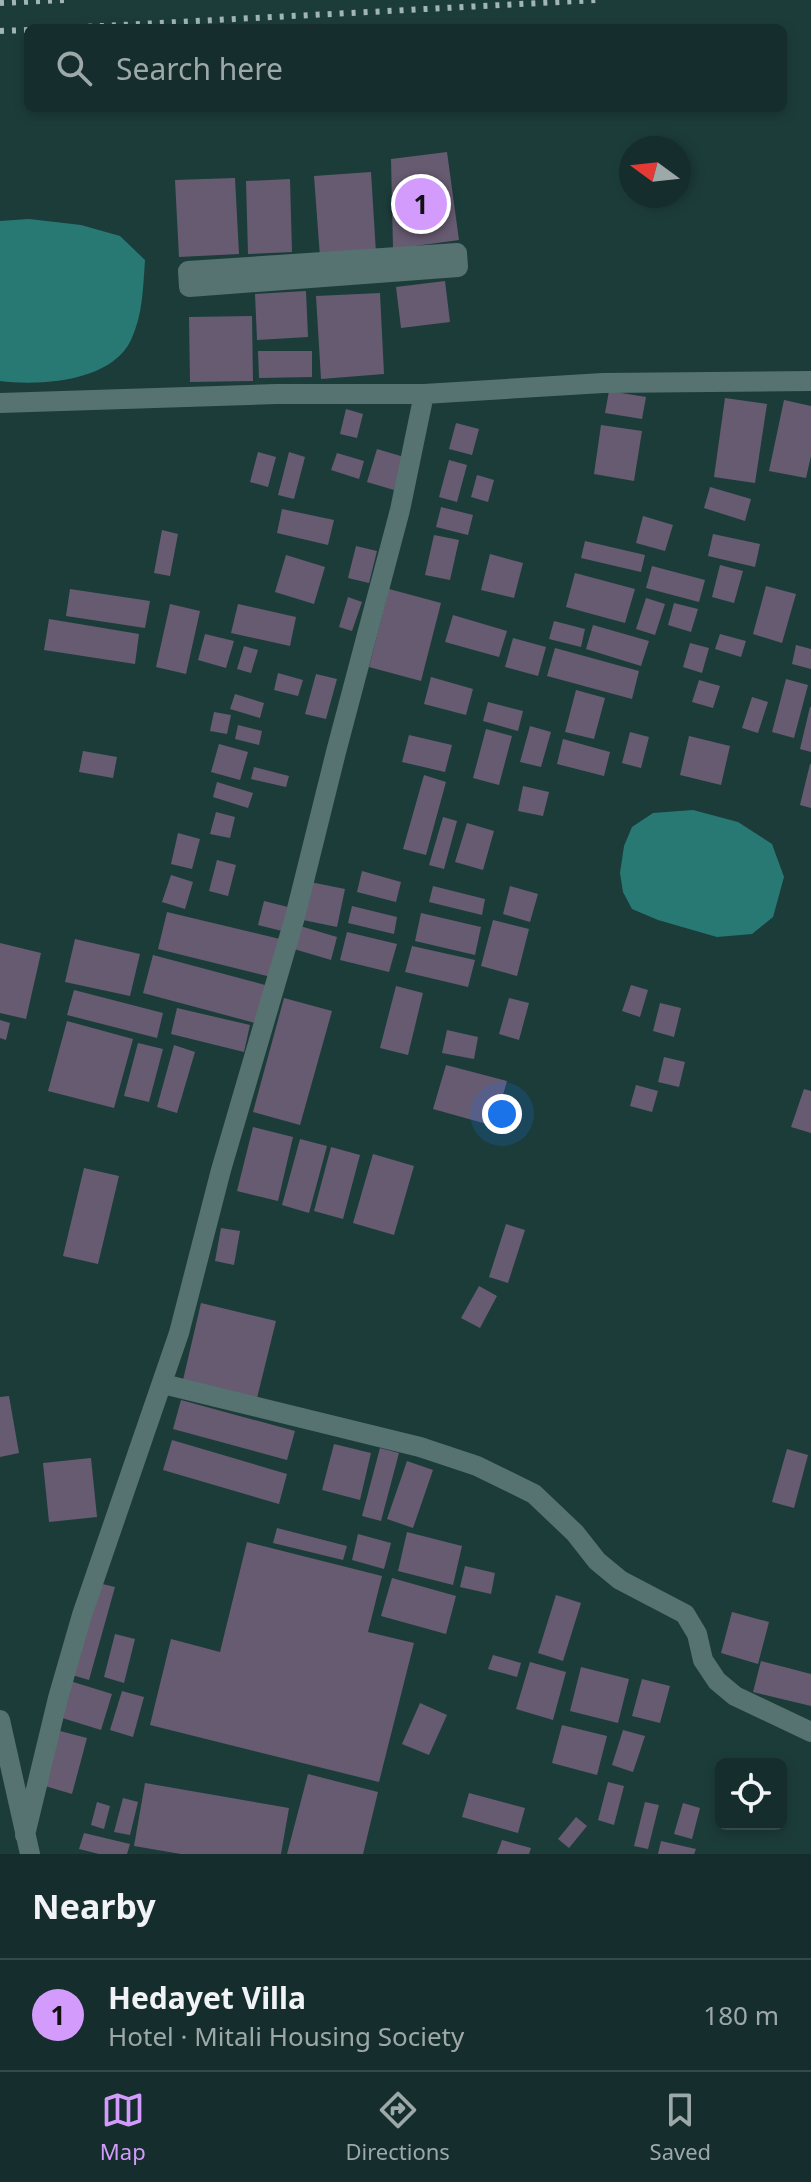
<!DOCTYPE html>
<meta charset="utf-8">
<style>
:root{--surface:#152d2c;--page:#1e3534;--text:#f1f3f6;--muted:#9da8a9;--line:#344948;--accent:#d39cfc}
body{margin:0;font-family:"Noto Sans",sans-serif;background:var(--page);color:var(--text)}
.controls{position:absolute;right:24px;bottom:24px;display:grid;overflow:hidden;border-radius:12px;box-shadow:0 4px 12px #0003}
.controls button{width:72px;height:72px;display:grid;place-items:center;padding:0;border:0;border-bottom:2px solid var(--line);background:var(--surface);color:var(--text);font:40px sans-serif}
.compass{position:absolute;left:619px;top:136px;width:72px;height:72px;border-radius:50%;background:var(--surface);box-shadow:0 4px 12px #0003;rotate:285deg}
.you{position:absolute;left:502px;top:1114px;width:28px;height:28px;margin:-20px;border:6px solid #fff;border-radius:50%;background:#1a73e8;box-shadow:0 0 0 12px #1a73e833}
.badge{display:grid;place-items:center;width:52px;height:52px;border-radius:50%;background:var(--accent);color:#111;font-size:26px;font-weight:700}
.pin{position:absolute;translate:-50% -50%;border:4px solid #fff;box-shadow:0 2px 8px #0006}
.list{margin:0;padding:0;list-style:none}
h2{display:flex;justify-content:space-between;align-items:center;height:104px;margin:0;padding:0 32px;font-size:34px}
h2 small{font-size:26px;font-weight:400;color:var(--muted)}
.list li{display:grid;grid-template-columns:52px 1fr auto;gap:24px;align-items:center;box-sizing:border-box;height:112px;padding:0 32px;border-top:2px solid var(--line)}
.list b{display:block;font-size:30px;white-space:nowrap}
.list p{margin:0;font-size:26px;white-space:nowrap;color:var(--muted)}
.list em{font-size:26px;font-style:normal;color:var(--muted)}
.icon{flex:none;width:44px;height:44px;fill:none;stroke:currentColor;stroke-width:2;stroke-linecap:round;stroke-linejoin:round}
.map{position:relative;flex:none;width:811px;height:1854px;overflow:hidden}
.search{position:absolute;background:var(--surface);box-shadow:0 4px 12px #0003;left:24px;right:24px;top:24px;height:88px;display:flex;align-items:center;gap:20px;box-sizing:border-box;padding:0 28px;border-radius:12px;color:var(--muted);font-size:30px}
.sheet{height:216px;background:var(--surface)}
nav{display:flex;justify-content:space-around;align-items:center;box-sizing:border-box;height:112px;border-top:2px solid var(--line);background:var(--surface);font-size:22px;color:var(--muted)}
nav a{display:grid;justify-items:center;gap:4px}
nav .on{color:var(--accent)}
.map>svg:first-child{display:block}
</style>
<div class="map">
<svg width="811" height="1854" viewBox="0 0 811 1854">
<rect width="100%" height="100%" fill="#1c3c3a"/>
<path fill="#287974" d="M29,219L81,225L120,236L145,260C143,288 143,314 131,340C111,382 40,386 0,381V221Z
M693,810L738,822L772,844L784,877L773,917L752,934L717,937L658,920L632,909L623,892L620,873L624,846L632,827L653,813Z"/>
<path fill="#675b71" d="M447,152L459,240L393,249L391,159Z
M371,172L376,253L320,257L314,176Z
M235,178L239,254L179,257L175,180Z
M290,179L292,252L248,254L246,181Z
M445,281L450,322L401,328L396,287Z
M306,291L308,337L257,340L255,294Z
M380,293L384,374L321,379L316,296Z
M252,316L253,381L190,382L189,317Z
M258,351H312V377L259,378Z
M609,391L646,397L642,419L605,413Z
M725,398L767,404L755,483L714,477Z
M784,400L811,406V456L806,478L769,471Z
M346,409L363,414L357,438L340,434Z
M456,423L479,429L472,455L449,449Z
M601,425L642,431L634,481L594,474Z
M377,449L404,457L394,490L367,482Z
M258,452L276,457L268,487L250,482Z
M289,452L305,457L294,499L278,495Z
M337,453L364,461L359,479L331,470Z
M449,460L467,465L457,502L439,497Z
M477,475L494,480L488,502L471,497Z
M710,487L751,499L745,521L704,508Z
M441,507L473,515L468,535L436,527Z
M282,509L334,520L328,545L277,533Z
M643,516L673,525L665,551L636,543Z
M162,530L178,534L170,576L154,573Z
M713,534L760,544L755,567L708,556Z
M434,535L459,540L450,580L425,575Z
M585,541L645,555L641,572L581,558Z
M356,546L377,551L369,583L348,578Z
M490,554L523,563L514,598L481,590Z
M286,555L325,567L314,604L275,592Z
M720,565L743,571L734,603L712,597Z
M652,566L705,580L699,602L646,588Z
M575,573L635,589L625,623L566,607Z
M766,586L796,594L782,643L753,634Z
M70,589L150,601L145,628L66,616Z
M389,589L441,603L421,681L369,667Z
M348,597L362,602L352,631L339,627Z
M646,598L665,604L655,635L636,629Z
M674,603L698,609L691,632L668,625Z
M170,604L200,611L186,674L156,667Z
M238,604L296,617L290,646L231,633Z
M453,615L507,631L499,657L445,642Z
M49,619L139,634L135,664L44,650Z
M554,621L585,629L581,647L549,639Z
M593,625L649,641L641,666L586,649Z
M205,634L234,641L226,668L198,660Z
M720,634L746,641L741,657L715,649Z
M513,638L546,647L538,676L505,667Z
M690,643L709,648L702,673L683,667Z
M796,645L811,649V669L792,664Z
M244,646L258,650L251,673L237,669Z
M555,648L639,671L632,699L547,676Z
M278,673L303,680L298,696L274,690Z
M316,674L337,679L326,719L305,714Z
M431,677L473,689L466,715L424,704Z
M786,679L808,685L794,738L772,732Z
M699,680L720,686L713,708L692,702Z
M576,690L605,698L594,739L565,732Z
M235,694L264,703L260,718L230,709Z
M752,697L768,702L758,733L742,728Z
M488,702L523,711L518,731L483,721Z
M810,707H811V752L800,749Z
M214,712L231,715L227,734L210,731Z
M238,725L262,731L259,745L235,739Z
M530,726L551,732L541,767L520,762Z
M486,729L512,736L499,785L473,778Z
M630,732L649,737L641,768L622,763Z
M409,735L452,745L445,772L402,762Z
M689,736L730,746L721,785L680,775Z
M563,739L610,752L604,776L557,764Z
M219,744L248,752L240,780L211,772Z
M83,751L117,757L113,778L79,772Z
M810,764H811V808L800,805Z
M254,767L289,776L286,787L251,779Z
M424,775L446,782L426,855L403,849Z
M217,782L253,793L248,808L213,797Z
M523,786L549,792L543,816L518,811Z
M216,812L235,817L230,838L210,834Z
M443,817L457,821L444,869L429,865Z
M467,823L494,831L483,870L455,862Z
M178,833L200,839L192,869L171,864Z
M217,860L236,865L228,896L209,891Z
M362,871L401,882L396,902L357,892Z
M171,875L193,882L185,909L162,902Z
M310,882L345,889L337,927L303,920Z
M433,886L485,899L482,915L429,902Z
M510,886L538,894L530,922L503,914Z
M264,901L292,908L286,932L258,925Z
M352,906L397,917L394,934L348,923Z
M167,912L280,939L271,977L158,949Z
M421,913L481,927L475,955L415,941Z
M493,920L529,929L517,976L481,966Z
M300,926L337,937L331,960L294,949Z
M347,932L397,944L389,972L340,960Z
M75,939L140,954L130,996L65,982Z
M0,943L41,953L26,1019L0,1013Z
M412,946L475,960L468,987L405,972Z
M153,955L269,986L259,1024L143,993Z
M631,985L648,990L640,1017L622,1011Z
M396,986L423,993L408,1055L380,1048Z
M74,990L163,1013L157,1038L67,1015Z
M284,998L332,1011L300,1125L253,1112Z
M509,998L529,1003L519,1040L499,1034Z
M660,1003L681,1008L674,1037L653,1031Z
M177,1008L250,1025L244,1052L171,1034Z
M0,1020L10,1023L6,1040L0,1038Z
M67,1021L133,1039L114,1108L48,1091Z
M447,1030L478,1037L474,1059L442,1053Z
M138,1043L163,1049L149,1102L124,1096Z
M174,1045L195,1052L177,1113L157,1107Z
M664,1057L685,1062L679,1087L658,1082Z
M446,1065L507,1081L494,1126L433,1109Z
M636,1085L658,1091L652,1112L630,1106Z
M804,1089L811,1091V1133L791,1127Z
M253,1127L293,1137L278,1201L237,1191Z
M300,1139L327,1146L309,1213L282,1205Z
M331,1147L360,1155L343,1219L314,1211Z
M373,1154L414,1166L394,1235L353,1223Z
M84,1168L119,1176L98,1264L63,1256Z
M506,1224L525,1230L508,1283L489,1277Z
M221,1228L240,1231L234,1265L215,1261Z
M479,1286L497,1296L480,1328L461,1318Z
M201,1303L276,1321L257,1398L183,1380Z
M9,1396L19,1453L0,1457V1397Z
M181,1400L295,1431L287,1460L173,1429Z
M172,1440L287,1474L279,1504L163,1470Z
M334,1444L371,1453L360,1500L322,1490Z
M380,1448L399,1453L381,1521L362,1516Z
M787,1449L808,1455L794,1508L772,1502Z
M91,1458L97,1517L49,1522L43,1463Z
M407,1461L433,1470L413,1528L387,1519Z
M277,1528L347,1546L343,1560L273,1543Z
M407,1532L462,1546L453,1585L398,1571Z
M358,1534L391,1543L384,1569L352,1560Z
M247,1542L382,1576L368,1632L414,1643L379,1782L150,1725L171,1639L220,1652Z
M465,1566L495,1573L491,1594L460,1587Z
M392,1578L456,1596L446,1634L381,1616Z
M98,1583L115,1587L89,1680L72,1675Z
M556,1595L581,1603L563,1661L538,1653Z
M732,1612L769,1622L758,1664L721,1653Z
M115,1634L135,1639L124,1683L104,1677Z
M493,1655L521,1663L517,1677L488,1669Z
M761,1661L811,1674V1706L753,1692Z
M530,1662L566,1672L553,1720L516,1709Z
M581,1667L629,1679L618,1723L570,1711Z
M642,1679L670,1686L660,1723L632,1716Z
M70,1681L112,1694L101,1730L59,1717Z
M122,1691L144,1697L133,1737L110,1730Z
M420,1703L447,1715L429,1755L402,1744Z
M562,1725L607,1736L597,1775L552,1763Z
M623,1730L645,1736L633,1772L612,1765Z
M60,1731L87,1738L72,1794L45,1786Z
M308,1774L378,1792L363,1854H287Z
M608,1782L624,1786L614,1825L598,1820Z
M145,1783L289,1808L281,1854H181L134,1846Z
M469,1793L525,1808L518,1833L462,1817Z
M123,1798L138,1802L130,1835L114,1832Z
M97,1802L110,1806L104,1829L91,1825Z
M645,1802L659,1805L648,1849L634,1846Z
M683,1803L700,1808L692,1839L674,1834Z
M576,1817L587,1826L569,1848L558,1839Z
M84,1833L130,1844L127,1854H99L79,1849Z
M502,1840L531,1848L529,1854H497Z
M661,1841L696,1849L694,1854H658Z"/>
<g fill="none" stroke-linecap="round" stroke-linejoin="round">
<path stroke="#567371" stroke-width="20" d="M457,253L458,267L189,287L188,271Z
M0,403L276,394H424L603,383L811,381
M163,1384L420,1447L477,1466L534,1494L575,1533L597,1561L620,1580L685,1614L697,1634L703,1660L717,1681L735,1696L811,1732
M0,1720L30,1854
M25,1835L58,1698L82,1615L179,1333L221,1170L295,917L336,752L400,510L424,394"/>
<path stroke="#a1b6b4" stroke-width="6" stroke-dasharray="4 8" stroke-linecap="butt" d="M0,3L64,0
M64,28L597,0
M0,31L28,30"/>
</g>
</svg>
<div class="controls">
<button><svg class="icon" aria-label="locate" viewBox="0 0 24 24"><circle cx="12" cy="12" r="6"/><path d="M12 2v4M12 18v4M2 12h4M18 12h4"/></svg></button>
</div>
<svg class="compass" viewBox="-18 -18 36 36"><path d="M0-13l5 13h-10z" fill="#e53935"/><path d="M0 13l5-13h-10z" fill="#9da8a9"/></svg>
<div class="you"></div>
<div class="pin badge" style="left:421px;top:204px">1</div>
<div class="search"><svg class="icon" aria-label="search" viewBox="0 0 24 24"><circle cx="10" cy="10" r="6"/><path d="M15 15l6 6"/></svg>Search here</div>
</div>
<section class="sheet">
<h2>Nearby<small></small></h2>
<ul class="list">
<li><span class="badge">1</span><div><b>Hedayet Villa</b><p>Hotel · Mitali Housing Society</p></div><em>180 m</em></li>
</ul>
</section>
<nav>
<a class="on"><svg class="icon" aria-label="map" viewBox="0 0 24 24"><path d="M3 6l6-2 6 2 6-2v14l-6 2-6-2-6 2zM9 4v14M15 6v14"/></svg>Map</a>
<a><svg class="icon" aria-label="directions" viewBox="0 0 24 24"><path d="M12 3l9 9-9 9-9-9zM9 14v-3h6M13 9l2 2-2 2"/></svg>Directions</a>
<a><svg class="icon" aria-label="saved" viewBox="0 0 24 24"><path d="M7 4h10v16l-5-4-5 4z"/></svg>Saved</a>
</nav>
